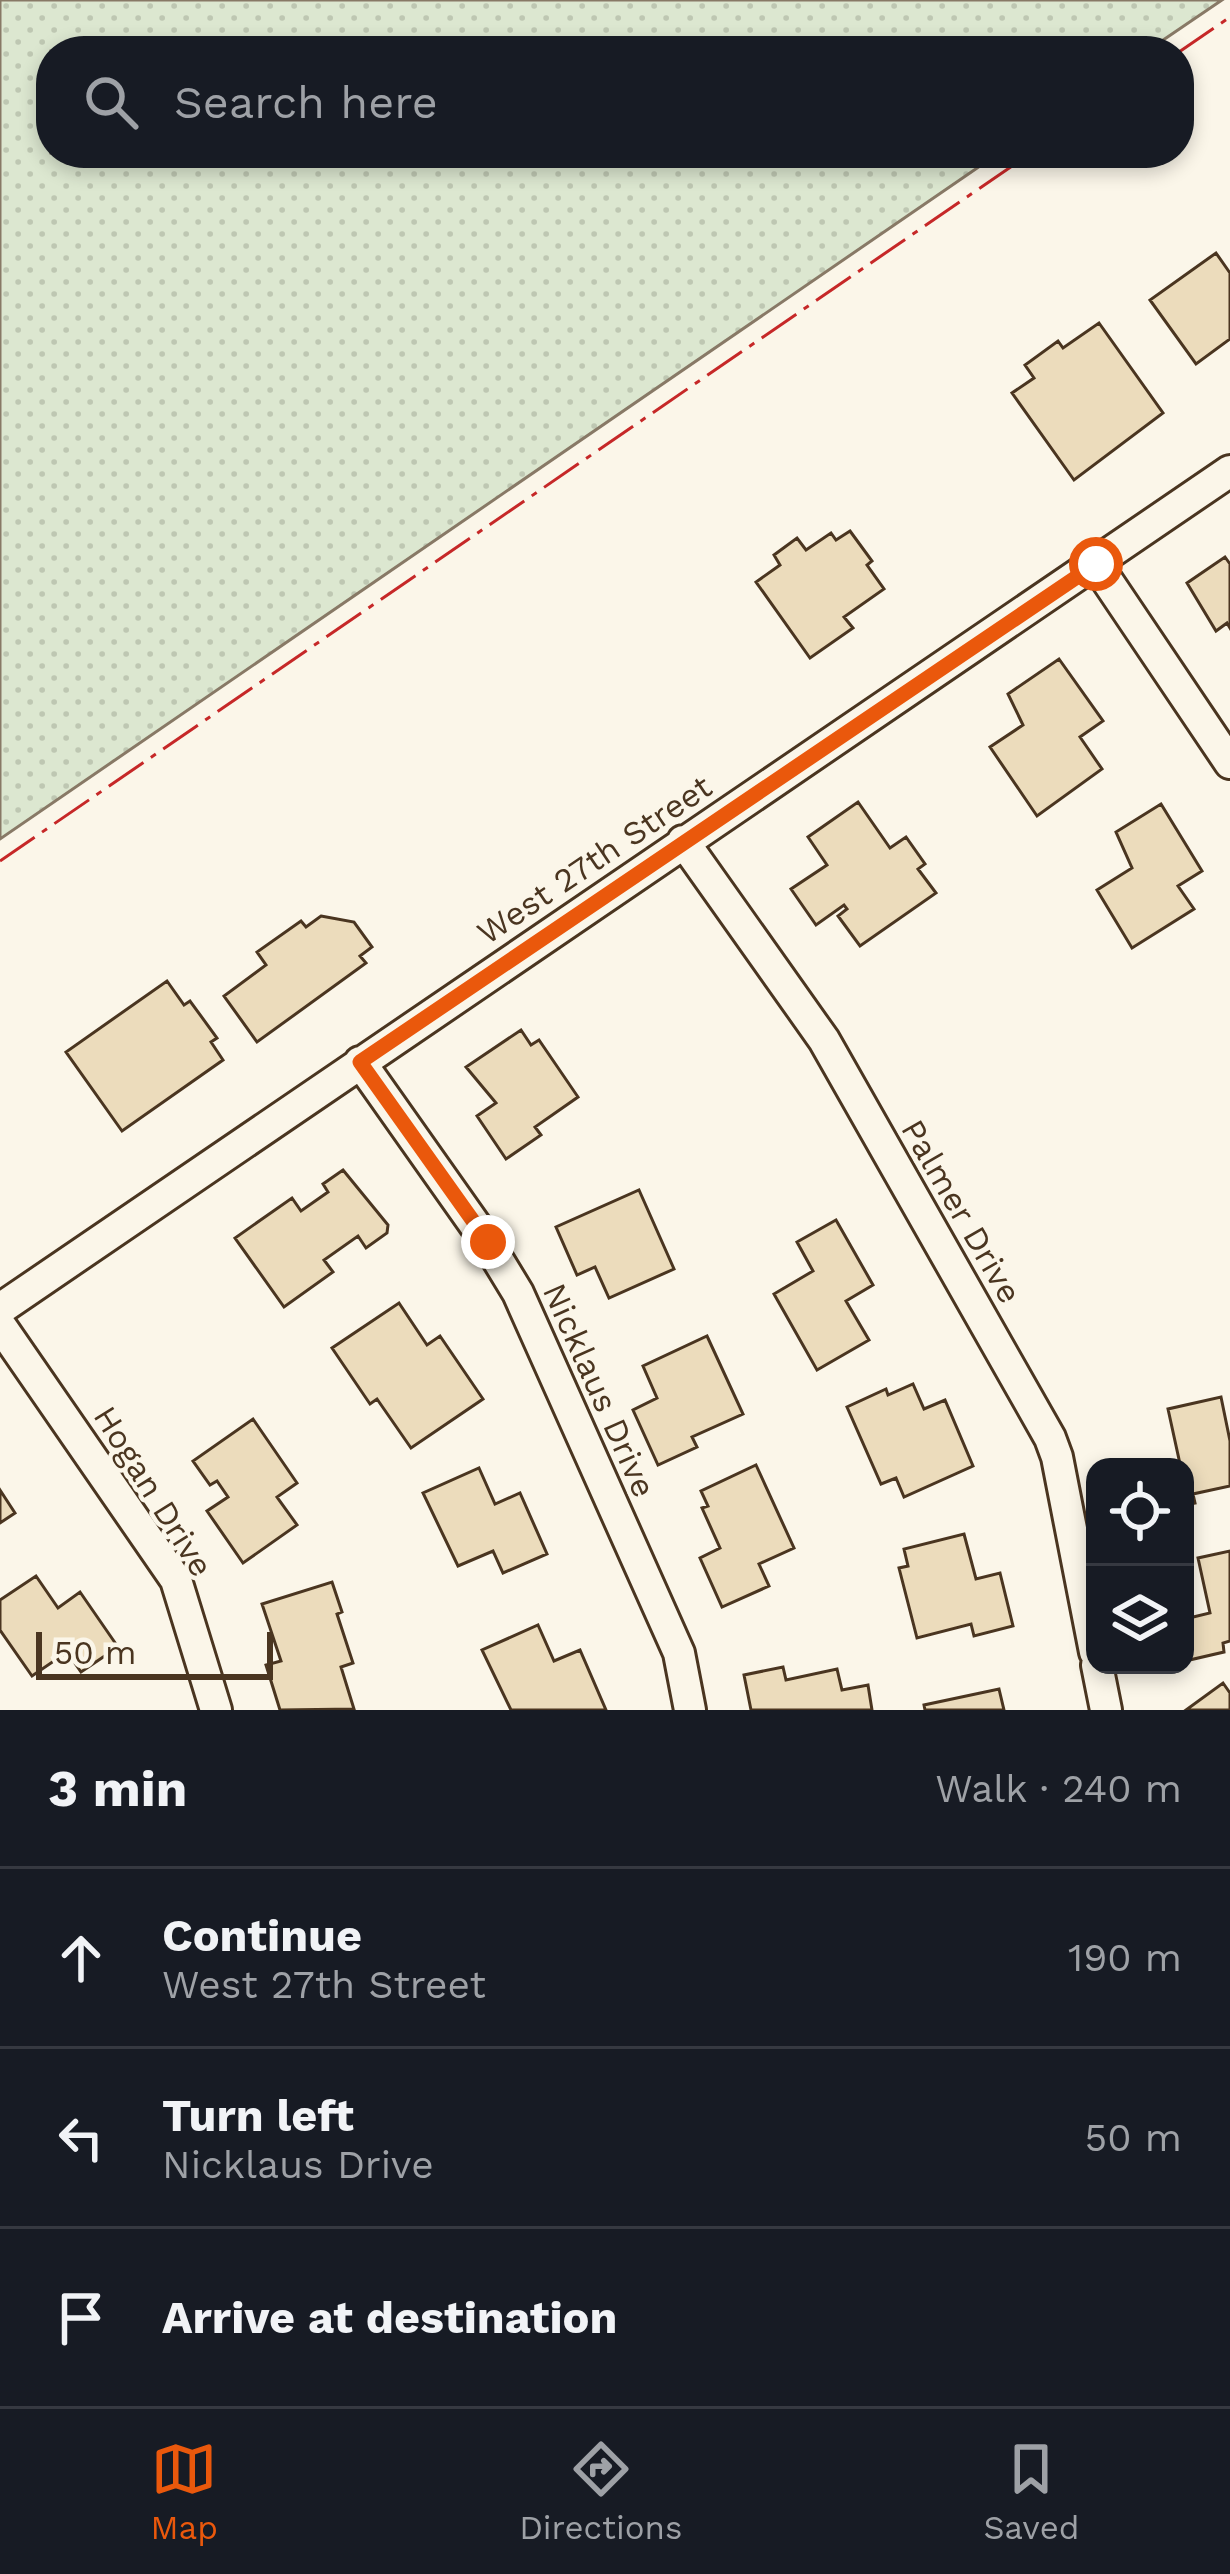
<!DOCTYPE html>
<meta charset="utf-8">
<style>
:root{--surface:#171b24;--page:#242831;--text:#f1f3f6;--muted:#9ea1a6;--line:#363941;--accent:#ea580c}
body{margin:0;font-family:"Work Sans",sans-serif;background:var(--page);color:var(--text)}
.controls{position:absolute;right:36px;bottom:36px;display:grid;overflow:hidden;border-radius:24px;box-shadow:0 6px 18px #0003}
.controls button{width:108px;height:108px;display:grid;place-items:center;padding:0;border:0;border-bottom:3px solid var(--line);background:var(--surface);color:var(--text);font:60px sans-serif}
.scale{position:absolute;left:36px;bottom:30px;width:237px;box-sizing:border-box;padding-left:12px;border:6px solid #4a3520;border-top:0;font-size:33px;line-height:42px;white-space:nowrap;color:#4a3520;-webkit-text-stroke:9px #fbf6e9;paint-order:stroke}
.stop{position:absolute;width:36px;height:36px;margin:-27px;border:9px solid #ea580c;border-radius:50%;background:#fff}
.stop.end{background:#ea580c;border-color:#fff;box-shadow:0 3px 12px #0008}
.list{margin:0;padding:0;list-style:none}
h2{display:flex;justify-content:space-between;align-items:center;height:156px;margin:0;padding:0 48px;font-size:51px}
h2 small{font-size:39px;font-weight:400;color:var(--muted)}
.list li{display:grid;grid-template-columns:78px 1fr auto;gap:36px;align-items:center;box-sizing:border-box;height:180px;padding:0 48px;border-top:3px solid var(--line)}
.list b{display:block;font-size:45px;white-space:nowrap}
.list p{margin:0;font-size:39px;white-space:nowrap;color:var(--muted)}
.list em{font-size:39px;font-style:normal;color:var(--muted)}
.icon{flex:none;width:66px;height:66px;fill:none;stroke:currentColor;stroke-width:2;stroke-linecap:round;stroke-linejoin:round}
.map{position:relative;flex:none;width:1230px;height:1710px;overflow:hidden}
.search{position:absolute;background:var(--surface);box-shadow:0 6px 18px #0003;left:36px;right:36px;top:36px;height:132px;display:flex;align-items:center;gap:30px;box-sizing:border-box;padding:0 42px;border-radius:48px;color:var(--muted);font-size:45px}
.sheet{height:696px;background:var(--surface)}
nav{display:flex;justify-content:space-around;align-items:center;box-sizing:border-box;height:168px;border-top:3px solid var(--line);background:var(--surface);font-size:33px;color:var(--muted)}
nav a{display:grid;justify-items:center;gap:6px}
nav .on{color:var(--accent)}
.map>svg:first-child{display:block}
</style>
<div class="map">
<svg width="1230" height="1710" viewBox="0 0 1230 1710">
<defs>
<pattern id="grass-dots" width="8" height="8" patternUnits="userSpaceOnUse" patternTransform="scale(3)"><rect width="8" height="8" fill="#dce7d0"/><path d="M2 2h.1M6 6h.1" fill="none" stroke="#bec7b2" stroke-width="1.8" stroke-linecap="round"/></pattern>
</defs>
<rect width="100%" height="100%" fill="#fbf6e9"/>
<path fill="url(#grass-dots)" stroke="#887966" stroke-width="3" d="M0,0H1222L1147,51H51V153H999L0,839Z"/>
<path fill="#ecdcbc" stroke="#4a3520" stroke-width="3" d="M1216,253L1230,273V339L1196,364L1150,300Z
M1099,323L1163,413L1074,480L1012,393L1034,378L1025,365L1058,341L1063,348Z
M850,531L872,561L867,565L884,589L844,617L853,628L810,658L756,582L780,565L774,555L797,538L806,550L831,533L836,540Z
M1225,557L1230,564V628L1227,623L1216,631L1187,583Z
M1059,659L1103,721L1080,737L1102,769L1037,816L990,747L1023,725L1008,694Z
M858,802L890,848L906,837L925,864L918,869L936,893L860,946L838,916L847,909L844,905L816,925L791,889L827,865L808,837Z
M1161,804L1202,871L1178,886L1194,909L1132,948L1097,890L1132,868L1116,832Z
M321,916L354,922L372,947L360,956L366,963L257,1042L224,996L266,965L257,952L301,921L306,927Z
M167,981L184,1005L190,1001L217,1038L211,1042L223,1060L122,1131L66,1052Z
M521,1030L531,1045L539,1040L578,1097L535,1127L541,1135L506,1159L477,1116L496,1103L466,1067Z
M343,1170L388,1225L387,1233L366,1248L358,1236L324,1260L333,1272L284,1307L235,1238L292,1198L301,1211L328,1192L323,1184Z
M639,1190L674,1269L609,1298L595,1267L577,1275L556,1227Z
M836,1220L873,1285L846,1301L869,1340L817,1370L774,1294L813,1271L797,1242Z
M399,1303L427,1345L440,1336L483,1399L411,1448L377,1399L370,1404L332,1348Z
M707,1336L743,1414L692,1437L697,1447L658,1465L633,1410L657,1398L643,1366Z
M913,1384L924,1409L945,1400L973,1466L904,1497L896,1478L881,1484L847,1407L886,1389L888,1395Z
M1221,1397L1230,1441V1486L1193,1494L1195,1503L1185,1505V1467H1168L1180,1464L1168,1409Z
M253,1419L297,1483L277,1497L297,1525L243,1563L207,1511L228,1497L217,1481L210,1485L193,1461Z
M756,1465L794,1548L759,1564L769,1586L722,1607L700,1558L720,1548L702,1508L708,1506L701,1491Z
M479,1468L495,1504L520,1493L547,1554L503,1573L493,1551L458,1566L423,1493Z
M0,1490L15,1513L0,1523Z
M964,1534L976,1579L1000,1573L1013,1626L974,1636L971,1624L917,1638L899,1568L908,1566L904,1549Z
M1230,1551V1641L1223,1643L1224,1652L1185,1661V1619L1210,1613L1198,1558Z
M36,1576L58,1608L80,1592L118,1647L81,1672L67,1652L32,1676L0,1630V1600Z
M332,1582L342,1612L337,1614L353,1663L341,1667L354,1709L280,1710L266,1665L281,1661L262,1604Z
M538,1625L554,1661L580,1650L606,1710H511L482,1650Z
M783,1667L786,1680L837,1669L842,1690L868,1685L872,1710H751L744,1675Z
M1223,1683L1230,1693V1710H1186Z
M999,1689L1004,1710H925L924,1705Z"/>
<g fill="none" stroke-linecap="round" stroke-linejoin="round">
<defs>
<path id="street" d="M1096,564L1230,763
M683,841L824,1040L1050,1438L1057,1457L1095,1652
M360,1062L487,1242L518,1293L679,1653L690,1710
M0,1309L1230,471
M0,1325L176,1580L216,1710
M1097,1665L1106,1710"/>
</defs>
<use href="#street" stroke="#4a3520" stroke-width="36"/>
<use href="#street" stroke="#fbf6e9" stroke-width="30"/>
<path stroke="#c62828" stroke-width="3" stroke-dasharray="42 9 6 9" stroke-linecap="butt" d="M1179,52L1230,17
M0,861L1031,153"/>
</g>
<g fill="none" stroke-linecap="round" stroke-linejoin="round">
<path stroke="#ea580c" stroke-width="15" d="M488,1242L360,1062L1096,564"/>
</g>
<g text-anchor="middle" stroke-width="9" stroke-linejoin="round" paint-order="stroke">
<g font-size="33" fill="#4a3520" stroke="#fbf6e9">
<text transform="translate(594 859) rotate(-34)" y="12">West 27th Street</text>
<text transform="translate(962 1211) rotate(60)" y="12">Palmer Drive</text>
<text transform="translate(600 1390) rotate(66)" y="12">Nicklaus Drive</text>
<text transform="translate(154 1491) rotate(58)" y="12">Hogan Drive</text>
</g>
</g>
</svg>
<div class="controls">
<button><svg class="icon" aria-label="locate" viewBox="0 0 24 24"><circle cx="12" cy="12" r="6"/><path d="M12 2v4M12 18v4M2 12h4M18 12h4"/></svg></button>
<button><svg class="icon" aria-label="layers" viewBox="0 0 24 24"><path d="M12 4l9 5-9 5-9-5zM3 14l9 5 9-5"/></svg></button>
</div>
<div class="scale">50 m</div>
<div class="stop" style="left:1096px;top:564px"></div>
<div class="stop end" style="left:488px;top:1242px"></div>
<div class="search"><svg class="icon" aria-label="search" viewBox="0 0 24 24"><circle cx="10" cy="10" r="6"/><path d="M15 15l6 6"/></svg>Search here</div>
</div>
<section class="sheet">
<h2>3 min<small>Walk · 240 m</small></h2>
<ul class="list">
<li><svg class="icon" aria-label="ahead" viewBox="0 0 24 24"><path d="M12 20V5M6 11l6-6 6 6"/></svg><div><b>Continue</b><p>West 27th Street</p></div><em>190 m</em></li>
<li><svg class="icon" aria-label="left" viewBox="0 0 24 24"><path d="M17 20v-9H6M10 6l-5 5 5 5"/></svg><div><b>Turn left</b><p>Nicklaus Drive</p></div><em>50 m</em></li>
<li><svg class="icon" aria-label="arrive" viewBox="0 0 24 24"><path d="M6 21V4h12l-3 4 3 4H6"/></svg><div><b>Arrive at destination</b></div></li>
</ul>
</section>
<nav>
<a class="on"><svg class="icon" aria-label="map" viewBox="0 0 24 24"><path d="M3 6l6-2 6 2 6-2v14l-6 2-6-2-6 2zM9 4v14M15 6v14"/></svg>Map</a>
<a><svg class="icon" aria-label="directions" viewBox="0 0 24 24"><path d="M12 3l9 9-9 9-9-9zM9 14v-3h6M13 9l2 2-2 2"/></svg>Directions</a>
<a><svg class="icon" aria-label="saved" viewBox="0 0 24 24"><path d="M7 4h10v16l-5-4-5 4z"/></svg>Saved</a>
</nav>
